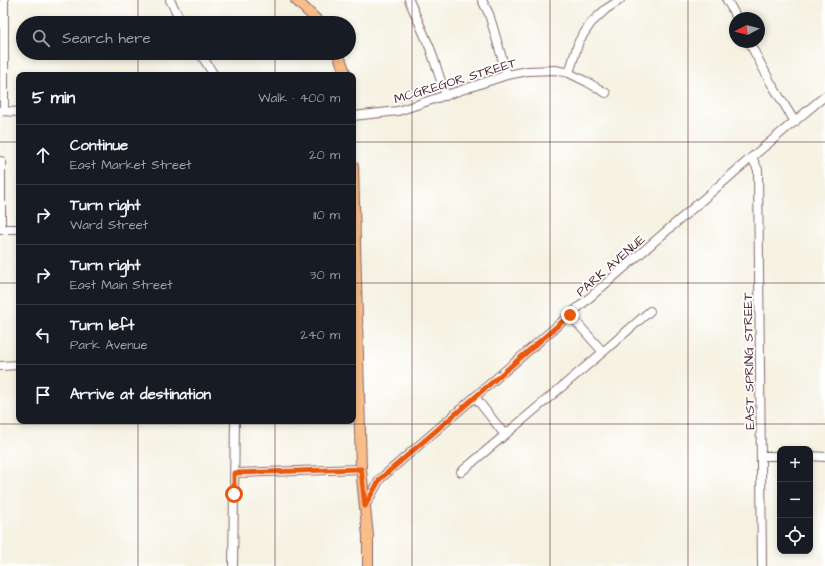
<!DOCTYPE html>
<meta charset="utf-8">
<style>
:root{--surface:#171b24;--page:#242831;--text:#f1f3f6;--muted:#9ea1a6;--line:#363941}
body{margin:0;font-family:"Architects Daughter",sans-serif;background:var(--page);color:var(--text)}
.controls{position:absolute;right:12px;bottom:12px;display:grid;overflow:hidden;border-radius:8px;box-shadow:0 2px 6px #0003}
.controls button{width:36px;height:36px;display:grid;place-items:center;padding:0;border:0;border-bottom:1px solid var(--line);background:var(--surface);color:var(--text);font:20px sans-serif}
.compass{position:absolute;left:729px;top:12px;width:36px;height:36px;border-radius:50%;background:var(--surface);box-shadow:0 2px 6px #0003;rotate:263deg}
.stop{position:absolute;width:12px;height:12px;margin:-9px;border:3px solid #ea580c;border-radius:50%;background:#fff}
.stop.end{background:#ea580c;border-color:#fff;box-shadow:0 1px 4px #0008}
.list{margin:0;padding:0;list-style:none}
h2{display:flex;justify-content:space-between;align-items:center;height:52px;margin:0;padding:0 16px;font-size:17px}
h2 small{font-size:13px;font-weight:400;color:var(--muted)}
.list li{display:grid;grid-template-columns:26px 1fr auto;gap:12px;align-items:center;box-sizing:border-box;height:60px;padding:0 16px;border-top:1px solid var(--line)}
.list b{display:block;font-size:15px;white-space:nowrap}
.list p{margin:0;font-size:13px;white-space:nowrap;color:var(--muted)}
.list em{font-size:13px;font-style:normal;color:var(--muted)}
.icon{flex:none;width:22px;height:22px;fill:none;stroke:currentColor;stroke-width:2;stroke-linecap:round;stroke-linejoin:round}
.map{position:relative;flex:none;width:825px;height:566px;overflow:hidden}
.search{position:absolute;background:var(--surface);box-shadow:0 2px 6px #0003;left:16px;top:16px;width:340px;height:44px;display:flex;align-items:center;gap:10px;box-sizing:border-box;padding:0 14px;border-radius:22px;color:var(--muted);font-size:15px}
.panel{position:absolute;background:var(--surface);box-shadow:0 2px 6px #0003;left:16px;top:72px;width:340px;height:352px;border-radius:8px}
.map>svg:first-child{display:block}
</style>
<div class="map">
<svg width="825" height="566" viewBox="0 0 825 566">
<rect width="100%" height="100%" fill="#fff"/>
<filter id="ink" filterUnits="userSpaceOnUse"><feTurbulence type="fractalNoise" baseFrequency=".025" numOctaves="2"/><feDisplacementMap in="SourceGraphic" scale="8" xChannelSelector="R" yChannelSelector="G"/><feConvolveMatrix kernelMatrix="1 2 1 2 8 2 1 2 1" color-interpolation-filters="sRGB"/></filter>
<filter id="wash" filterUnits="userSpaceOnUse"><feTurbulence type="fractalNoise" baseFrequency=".012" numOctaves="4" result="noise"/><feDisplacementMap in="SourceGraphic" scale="16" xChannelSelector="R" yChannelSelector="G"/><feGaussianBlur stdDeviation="0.9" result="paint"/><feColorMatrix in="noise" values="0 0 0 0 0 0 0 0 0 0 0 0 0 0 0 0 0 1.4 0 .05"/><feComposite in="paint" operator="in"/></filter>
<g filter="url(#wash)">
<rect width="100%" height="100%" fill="#f5f2e2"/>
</g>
<g filter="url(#ink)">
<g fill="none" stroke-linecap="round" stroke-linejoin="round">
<defs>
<path id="minor" d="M4,0V111
M170,0L182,23
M409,0L430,48L446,96
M482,0L489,14L507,75
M727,0L737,18
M749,42L771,83L795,122
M200,53L214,75
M569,73L579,41L591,23L606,9L620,0
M0,111L19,112
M353,116L398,111L507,75L528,71L555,70L569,73L587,82L606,93
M752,157L758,170L762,566
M1,161V229
M0,229H19
M603,352L650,311
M0,366L19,365
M475,397L505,435
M762,456H780
M810,456L825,457
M461,472L603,352L570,315
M234,473L361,469
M365,506L380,479L752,157L825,96
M233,566L235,421"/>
<path id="major" d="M296,0L320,23
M338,53L346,75
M353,166L361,469L368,536V566"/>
</defs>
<use href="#minor" stroke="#86696b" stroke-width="10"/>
<use href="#major" stroke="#86696b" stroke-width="12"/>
<use href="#minor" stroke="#fff" stroke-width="8"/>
<use href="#major" stroke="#f8bd89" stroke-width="10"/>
</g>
</g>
<g fill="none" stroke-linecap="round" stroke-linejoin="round" filter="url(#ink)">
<path stroke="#ea580c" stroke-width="5" d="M234,494V473L361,469L365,506L380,479L570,315"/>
</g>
<path fill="none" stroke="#4a1f2b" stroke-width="1" stroke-opacity="0.55" d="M138,0V23M275,0V23M412,0V566M550,0V566M688,0V566M138,53V75M275,53V75M0,142H19M353,142H825M0,283H19M353,283H825M138,421V566M275,421V566M0,424H825"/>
<g text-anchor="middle" stroke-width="3.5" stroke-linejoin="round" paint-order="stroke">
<g font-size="13" fill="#4a1f2b" stroke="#fff">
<text transform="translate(455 80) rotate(-17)" y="5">MCGREGOR STREET</text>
<text transform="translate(610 265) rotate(-41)" y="5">PARK AVENUE</text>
<text transform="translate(748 361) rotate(-91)" y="5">EAST SPRING STREET</text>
</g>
</g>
</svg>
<div class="controls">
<button>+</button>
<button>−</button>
<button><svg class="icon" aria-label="locate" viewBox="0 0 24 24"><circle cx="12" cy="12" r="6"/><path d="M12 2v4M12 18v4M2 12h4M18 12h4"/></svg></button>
</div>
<svg class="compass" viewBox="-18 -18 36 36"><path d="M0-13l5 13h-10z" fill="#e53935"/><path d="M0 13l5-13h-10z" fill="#9ea1a6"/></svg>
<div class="stop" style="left:234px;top:494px"></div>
<div class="stop end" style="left:570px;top:315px"></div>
<div class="search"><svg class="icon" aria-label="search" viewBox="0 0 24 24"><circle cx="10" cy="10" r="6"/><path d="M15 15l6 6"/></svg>Search here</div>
<section class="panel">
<h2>5 min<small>Walk · 400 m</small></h2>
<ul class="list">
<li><svg class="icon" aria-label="ahead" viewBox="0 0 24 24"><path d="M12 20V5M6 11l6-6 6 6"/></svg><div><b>Continue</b><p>East Market Street</p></div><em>20 m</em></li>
<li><svg class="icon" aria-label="right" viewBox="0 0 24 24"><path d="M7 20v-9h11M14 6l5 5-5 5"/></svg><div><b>Turn right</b><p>Ward Street</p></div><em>110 m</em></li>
<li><svg class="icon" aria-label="right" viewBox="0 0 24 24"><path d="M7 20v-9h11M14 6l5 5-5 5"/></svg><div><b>Turn right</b><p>East Main Street</p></div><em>30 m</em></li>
<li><svg class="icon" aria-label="left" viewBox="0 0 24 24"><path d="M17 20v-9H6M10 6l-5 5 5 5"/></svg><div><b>Turn left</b><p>Park Avenue</p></div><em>240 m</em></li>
<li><svg class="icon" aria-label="arrive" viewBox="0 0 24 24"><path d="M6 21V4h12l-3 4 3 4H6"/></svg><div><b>Arrive at destination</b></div></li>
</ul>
</section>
</div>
